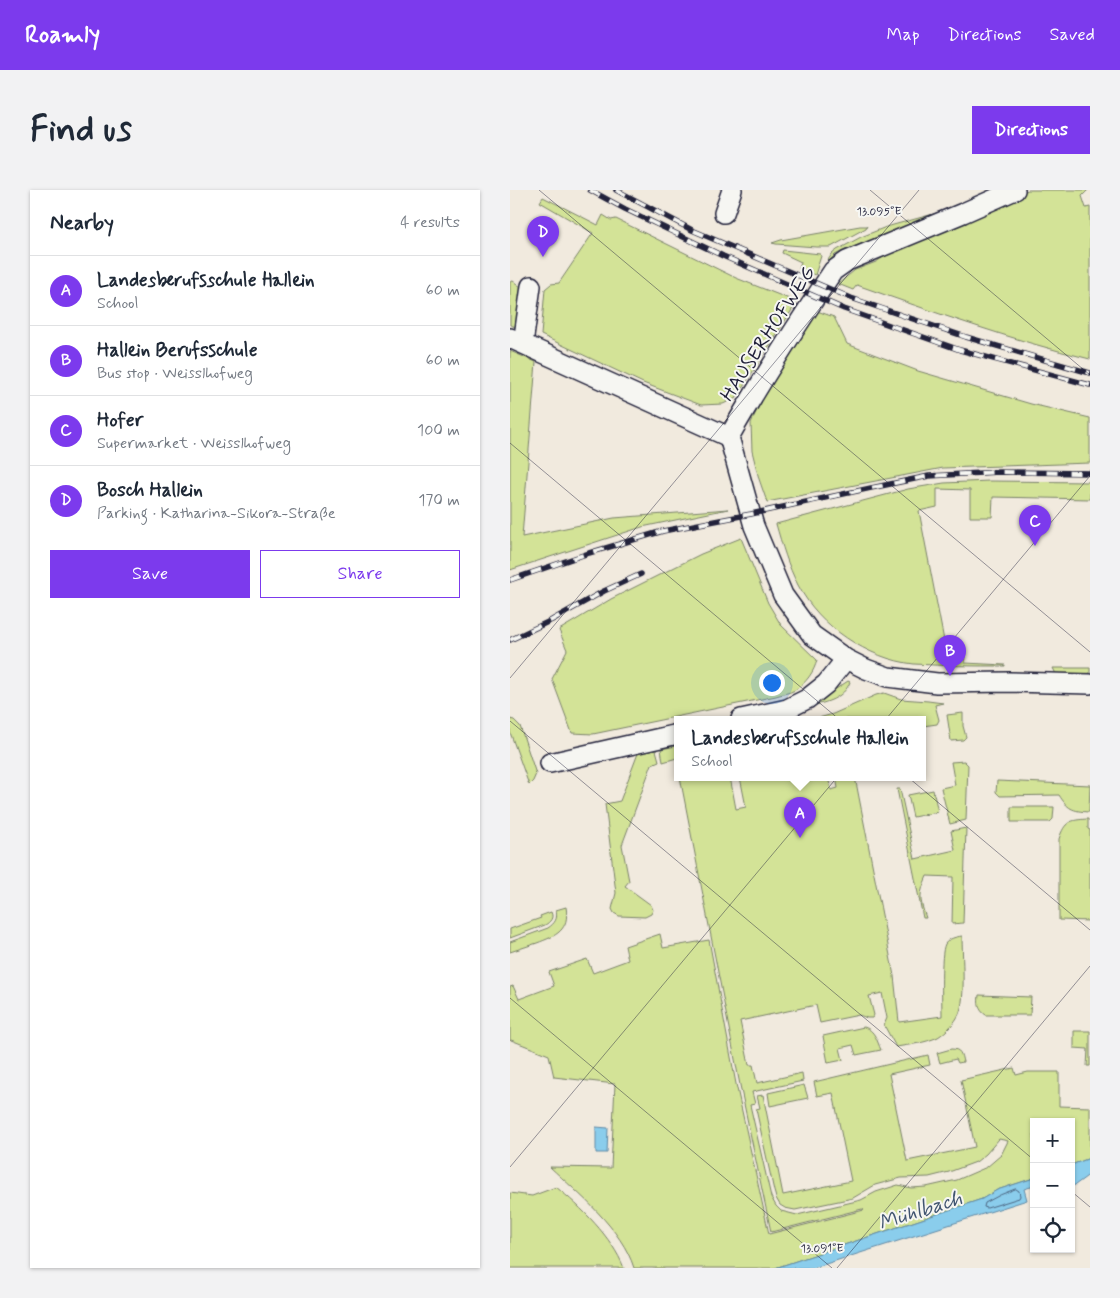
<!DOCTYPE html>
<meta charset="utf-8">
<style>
:root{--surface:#fff;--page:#f2f2f3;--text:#1f2937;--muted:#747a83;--line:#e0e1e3;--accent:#7c3aed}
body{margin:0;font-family:Mynerve,sans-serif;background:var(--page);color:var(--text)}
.controls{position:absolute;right:15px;bottom:15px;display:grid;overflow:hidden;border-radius:0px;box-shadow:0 1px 4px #0004}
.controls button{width:45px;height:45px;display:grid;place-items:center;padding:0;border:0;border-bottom:1px solid var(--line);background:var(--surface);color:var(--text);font:25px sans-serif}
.you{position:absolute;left:261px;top:492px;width:18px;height:18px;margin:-12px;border:4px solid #fff;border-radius:50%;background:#1a73e8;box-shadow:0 0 0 8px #1a73e833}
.badge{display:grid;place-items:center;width:32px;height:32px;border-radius:50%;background:var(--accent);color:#fff;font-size:16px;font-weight:700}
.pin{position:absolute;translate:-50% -41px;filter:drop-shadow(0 1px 2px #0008)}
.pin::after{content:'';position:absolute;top:26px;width:18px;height:15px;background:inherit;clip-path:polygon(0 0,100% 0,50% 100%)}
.popup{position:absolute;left:164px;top:526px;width:252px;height:65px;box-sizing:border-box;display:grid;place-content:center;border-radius:0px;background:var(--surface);filter:drop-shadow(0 1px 4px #0005);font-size:16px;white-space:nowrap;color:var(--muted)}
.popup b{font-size:19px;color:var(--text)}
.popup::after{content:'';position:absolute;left:50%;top:100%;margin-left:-10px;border:10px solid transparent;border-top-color:var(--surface)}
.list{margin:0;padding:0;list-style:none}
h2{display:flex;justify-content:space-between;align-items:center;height:65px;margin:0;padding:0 20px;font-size:21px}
h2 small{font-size:16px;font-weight:400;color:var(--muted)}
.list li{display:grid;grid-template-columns:32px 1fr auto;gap:15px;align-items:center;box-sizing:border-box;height:70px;padding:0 20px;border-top:1px solid var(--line)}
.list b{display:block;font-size:19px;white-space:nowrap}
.list p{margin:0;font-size:16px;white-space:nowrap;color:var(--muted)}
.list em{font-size:16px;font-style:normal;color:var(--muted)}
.actions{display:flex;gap:10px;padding:15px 20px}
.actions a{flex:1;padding:11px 0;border:1px solid var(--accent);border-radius:0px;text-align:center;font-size:18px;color:var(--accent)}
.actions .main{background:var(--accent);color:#fff}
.icon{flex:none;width:28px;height:28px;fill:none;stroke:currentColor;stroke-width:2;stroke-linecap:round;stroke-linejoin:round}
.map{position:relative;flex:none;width:580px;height:1078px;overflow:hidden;border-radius:0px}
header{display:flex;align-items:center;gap:30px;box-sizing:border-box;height:70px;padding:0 25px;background:var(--accent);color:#fff}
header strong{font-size:24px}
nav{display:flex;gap:28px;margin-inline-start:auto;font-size:18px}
.intro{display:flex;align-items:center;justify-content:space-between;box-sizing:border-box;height:120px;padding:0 30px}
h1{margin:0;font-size:35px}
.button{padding:12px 22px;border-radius:0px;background:var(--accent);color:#fff;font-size:18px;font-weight:700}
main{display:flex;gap:30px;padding:0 30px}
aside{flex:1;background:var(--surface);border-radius:0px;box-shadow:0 1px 4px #0004}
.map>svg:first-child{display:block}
</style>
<header>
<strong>Roamly</strong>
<nav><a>Map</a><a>Directions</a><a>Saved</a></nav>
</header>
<div class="intro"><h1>Find us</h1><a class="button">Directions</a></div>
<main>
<aside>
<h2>Nearby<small>4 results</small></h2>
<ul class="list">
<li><span class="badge">A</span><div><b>Landesberufsschule Hallein</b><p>School</p></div><em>60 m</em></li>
<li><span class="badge">B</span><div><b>Hallein Berufsschule</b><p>Bus stop · Weisslhofweg</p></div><em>60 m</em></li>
<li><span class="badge">C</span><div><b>Hofer</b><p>Supermarket · Weisslhofweg</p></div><em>100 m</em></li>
<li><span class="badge">D</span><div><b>Bosch Hallein</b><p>Parking · Katharina-Sikora-Straße</p></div><em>170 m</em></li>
</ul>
<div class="actions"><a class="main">Save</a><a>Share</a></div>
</aside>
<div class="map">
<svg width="580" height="1078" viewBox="0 0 580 1078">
<rect width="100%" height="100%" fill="#f1eade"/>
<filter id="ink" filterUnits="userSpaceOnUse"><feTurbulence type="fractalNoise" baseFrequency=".02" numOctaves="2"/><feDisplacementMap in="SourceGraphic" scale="10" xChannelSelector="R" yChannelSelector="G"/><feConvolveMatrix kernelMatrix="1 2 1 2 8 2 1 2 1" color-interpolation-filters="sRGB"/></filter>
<g filter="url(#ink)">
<path fill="#d3e397" stroke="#7a8269" d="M518,0H578L572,6L576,18L580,17V169C501,150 424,122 347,95L343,100L328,94L345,80L366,72L391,55Z
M33,7L88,35L93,25L101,30L106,29L226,88L287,112L226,208L213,214L191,215L133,193L31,145L35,99L41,94L49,93L83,43L30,12Z
M427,23L428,25L335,60L325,65L319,71L318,70L322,64L327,60L351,47L376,37Z
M350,36H357L356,38L321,57H306L266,54L262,53L271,50Z
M273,60L310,64L311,66L305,85L289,79L291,72L272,63Z
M3,91L15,100L6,137L0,135V92Z
M307,121L324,127L337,154L408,181L521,214L580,228V273L433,278L257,312L249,289L242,261L241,233L251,211L269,179Z
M0,161L26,172L12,347L104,328L218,319L132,337L0,380Z
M479,291L580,292V309L483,307L482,327H460V300L427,299V317L409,321L436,461L454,458L455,473L495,475V476C465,476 434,476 404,474C358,469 309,436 288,395C278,376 272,355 266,334L398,299L434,293Z
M231,348L258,413L271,435L307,470C304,482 296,493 285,500C280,503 272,504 266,506L83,544L62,543L42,489L57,460L49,440L101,409L191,364Z
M543,478H580V484H546Z
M338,491L340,492C334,508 316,513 300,516Z
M374,503L391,509L418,511L433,513L425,515L429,530L427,534L413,536L412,529H305L323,524L366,505Z
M453,523V536L456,547L453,550L441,551L437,525Z
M0,529L4,530L10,536L26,584L23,591L19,595L0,542Z
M167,556V568L153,572L151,559Z
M130,558L138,561L146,560L149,571L142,574L112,655L119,691L115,696L141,715L143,720L141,724L135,727L109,726L104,723L102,719L106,703L95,614L110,611Z
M454,571L458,575L456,630L440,634L431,598L445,595L441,572Z
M170,587H220L226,619L236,617L230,587H318L321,600L328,598L326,587H345L384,786L389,832L432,826C432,812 430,764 435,754C439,748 446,747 452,746C452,765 456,808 449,824C445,833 436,842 428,847C415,853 399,855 386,857L374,835L377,828L372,803L359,806L364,825L362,828H357L349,825L310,833L306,815L230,831L239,875H243L247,893L292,883L293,891L242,902L245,914L240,915L261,1007L266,1016L271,1021L287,1025L351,1010L366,1002L388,995L401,998L416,997L447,990L477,977L491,965L498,951L489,949L476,964L466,972L439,982L419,987L391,988L365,995L343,1008L285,1020L275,1018L270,1015L266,1008L264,1001L246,919L250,918L247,906L253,905L273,1005L341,991L323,903L307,906L304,892L418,865L420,875L379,884L397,971L465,957L451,890L504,878L506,885L518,882H549V916L580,917V968L561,975V932H524V988L487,1000L472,1009L265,1078H124C112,1039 69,1004 40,977L101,978L105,894L44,887L39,865L1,850L0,851V797L3,796L9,809L44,796L39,782L77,769L83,783L118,770L115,756L150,744L153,758L199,750L226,894L259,1044L354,1020L352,1019L261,1042L230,895Z
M487,591L580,595L579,622C562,621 558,619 549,605L490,606L486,602Z
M387,599H390L405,669L445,660L441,641L456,638L453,733L442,734L443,687L417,686C409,705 409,708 416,728H413Z
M423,600L428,622L403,627L398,605Z
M501,617H544L543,629L540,632H501Z
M578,629V639L580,640V731L549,730V649C555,631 560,630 578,629Z
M56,717C60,740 46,746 27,753C18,756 9,759 0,762V752L38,738C45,733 48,729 46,720Z
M41,722C44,728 40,732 35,735L0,748V739L31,728L30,726Z
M469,805L521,807L520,825H476C468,820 468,813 469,805Z
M354,837C365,840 367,851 371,860L346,865L343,855L330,858L333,870L318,873L313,846Z
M564,841H580V876H577L578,859L564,858Z
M441,859C451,859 451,864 453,872L448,873L446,869L430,873L427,863Z
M294,895L298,908L260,916L258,903Z
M46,997C71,1017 102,1047 114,1078H0V1003L22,1006Z"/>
<path fill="#8acdec" stroke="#6089a5" d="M86,937L98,938L97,963H86Z
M580,968V984L565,995L561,996V975Z
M524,988V996L514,999L517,1010L303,1078H265L472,1009L487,1000Z"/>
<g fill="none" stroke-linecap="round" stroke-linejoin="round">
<path stroke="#4c6682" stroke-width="1" d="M506,999L509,1001L510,1006L509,1008L477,1018L474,1017L475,1013L490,1005Z"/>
<defs>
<path id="minor" d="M214,23L222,0
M0,148L219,247L244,336L273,405L302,445L336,469L356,479L378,487L427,493L499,492L580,494
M13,154L21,96
M219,247C251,190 287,135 323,81L337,71L453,23L505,0
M231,529L277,519L297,509L316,494L336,469
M40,573L168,544"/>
</defs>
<use href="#minor" stroke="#22223b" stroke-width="22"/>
<use href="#minor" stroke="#f6f6f2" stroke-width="19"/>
<defs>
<path id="rail" d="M80,0L115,19L213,66L334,119L450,160L580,195
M106,0L182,40L341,108L456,147L580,183
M0,390L79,363L153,341L241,324L361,298L419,286L489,282L580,283
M0,450L42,430L94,401L131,384"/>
</defs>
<use href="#rail" stroke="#22223b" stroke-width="5.5"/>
<use href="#rail" stroke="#f6f6f2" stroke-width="4" stroke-dasharray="11" stroke-linecap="butt"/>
</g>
</g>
<path fill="none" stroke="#22223b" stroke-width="1" stroke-opacity="0.45" d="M29,0L580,462M360,0L580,185M0,253L580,740M0,488L409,0M0,531L524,970M0,808L322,1078M0,977L580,286M561,1001L580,1017M327,1078L580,776"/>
<g text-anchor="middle" stroke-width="4" stroke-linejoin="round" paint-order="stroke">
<g font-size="20" fill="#22223b" stroke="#f6f6f2">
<text transform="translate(257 143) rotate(-57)" y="7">HAUSERHOFWEG</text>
</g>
<g font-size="21" font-style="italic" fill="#415570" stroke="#f6f6f2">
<text transform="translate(410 1020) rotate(-18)" y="7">Mühlbach</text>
</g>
</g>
<g font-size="12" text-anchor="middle" fill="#22223b" stroke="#f6f6f2" stroke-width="4" stroke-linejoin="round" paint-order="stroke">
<text x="369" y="25">13.095°E</text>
<text x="312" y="1062">13.091°E</text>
</g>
</svg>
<div class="controls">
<button>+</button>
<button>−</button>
<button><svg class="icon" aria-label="locate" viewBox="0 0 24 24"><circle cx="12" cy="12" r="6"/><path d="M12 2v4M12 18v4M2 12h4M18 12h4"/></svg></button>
</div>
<div class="you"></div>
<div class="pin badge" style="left:290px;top:648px">A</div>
<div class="popup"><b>Landesberufsschule Hallein</b>School</div>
<div class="pin badge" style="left:440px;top:486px">B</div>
<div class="pin badge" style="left:525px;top:356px">C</div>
<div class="pin badge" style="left:33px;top:67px">D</div>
</div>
</main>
